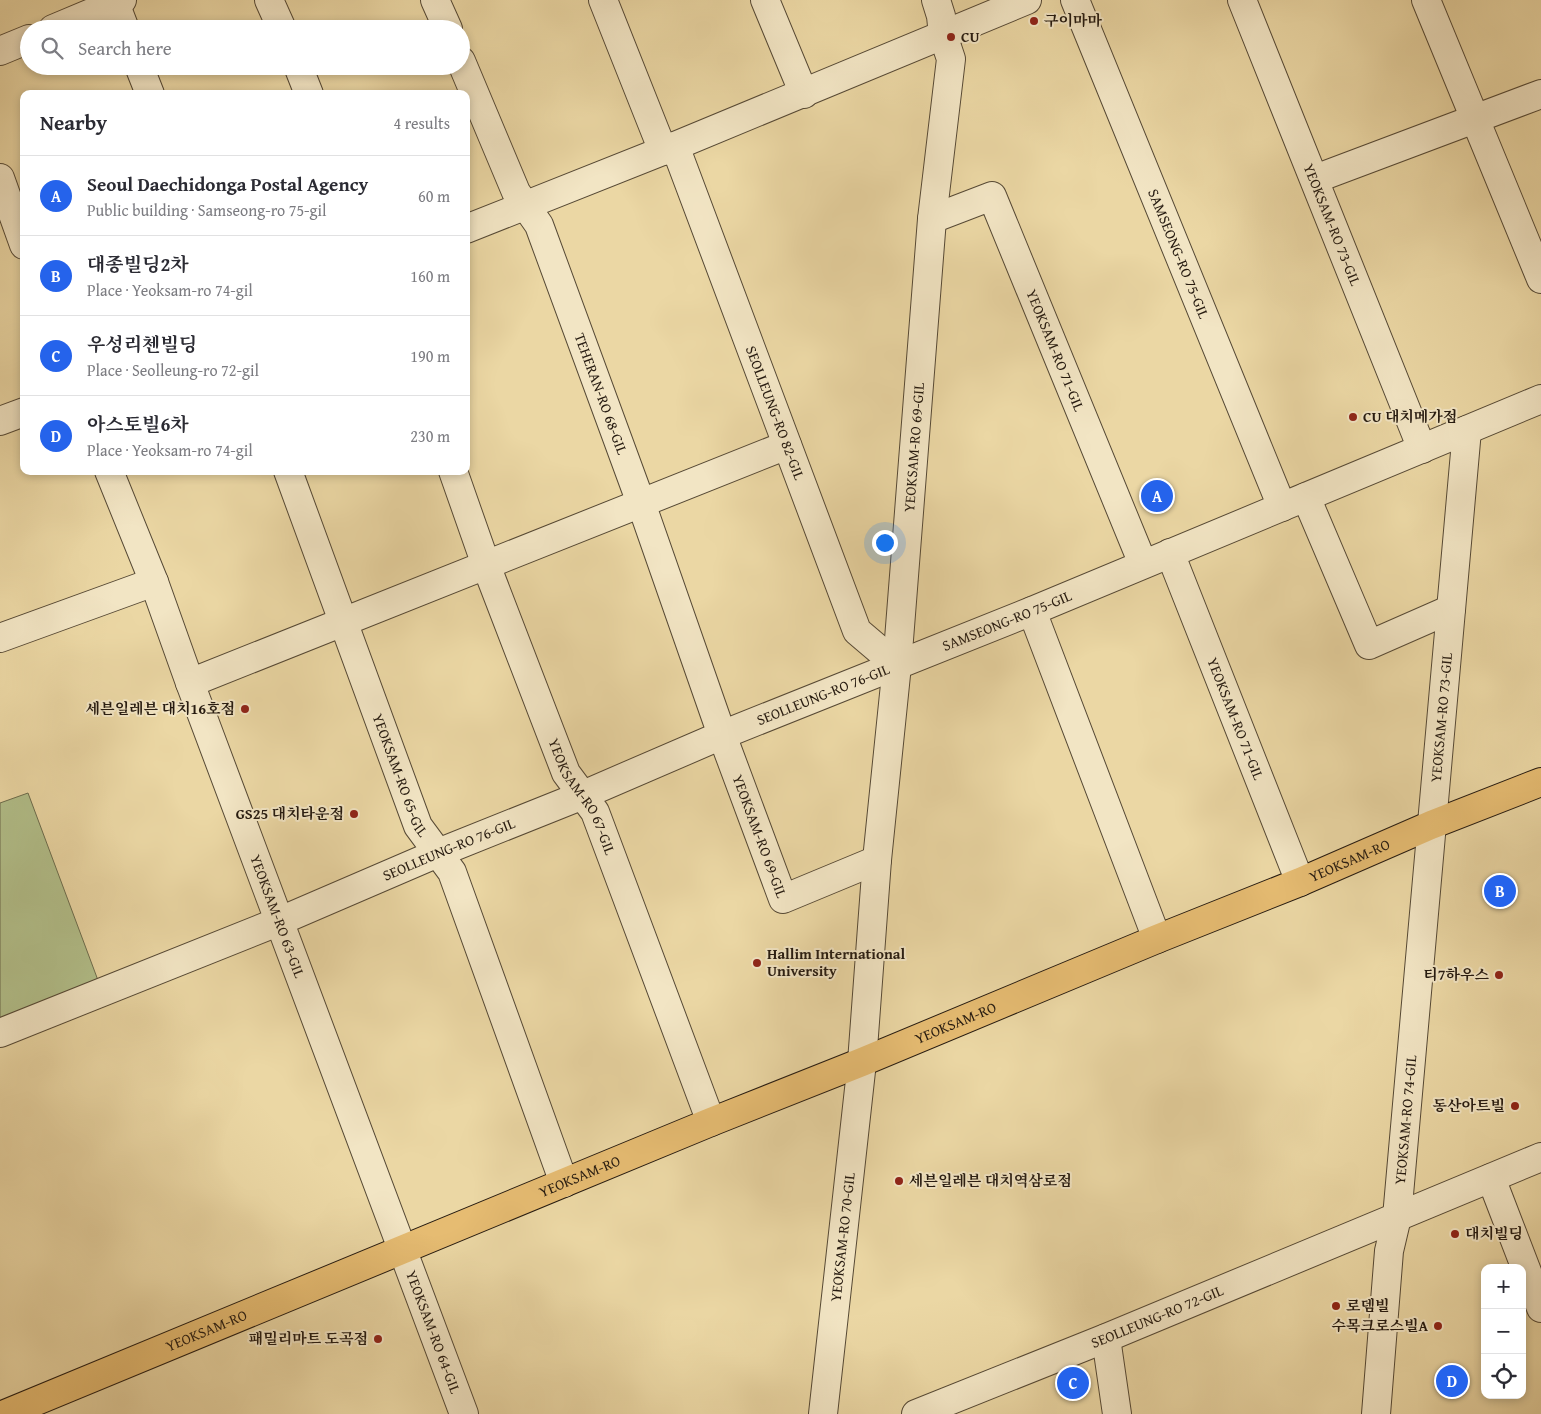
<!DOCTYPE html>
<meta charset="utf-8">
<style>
:root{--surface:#fff;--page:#f7f7f7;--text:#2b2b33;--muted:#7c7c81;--line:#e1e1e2;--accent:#2563eb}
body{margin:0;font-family:"Gentium Book Plus","Noto Serif KR",serif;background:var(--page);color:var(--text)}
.controls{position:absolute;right:15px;bottom:15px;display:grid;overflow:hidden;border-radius:10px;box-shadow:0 2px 8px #0003}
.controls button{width:45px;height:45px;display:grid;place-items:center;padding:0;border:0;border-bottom:1px solid var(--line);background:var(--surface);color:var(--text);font:25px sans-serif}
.you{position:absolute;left:884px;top:542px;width:18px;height:18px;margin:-12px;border:4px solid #fff;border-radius:50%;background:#1a73e8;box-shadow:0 0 0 8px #1a73e833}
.badge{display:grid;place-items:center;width:32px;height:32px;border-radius:50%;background:var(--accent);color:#fff;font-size:16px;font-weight:700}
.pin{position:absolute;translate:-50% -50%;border:2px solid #fff;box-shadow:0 1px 5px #0006}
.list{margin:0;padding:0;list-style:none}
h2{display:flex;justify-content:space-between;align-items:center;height:65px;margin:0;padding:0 20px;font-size:21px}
h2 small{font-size:16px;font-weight:400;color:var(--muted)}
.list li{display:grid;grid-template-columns:32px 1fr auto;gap:15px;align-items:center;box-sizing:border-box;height:80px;padding:0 20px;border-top:1px solid var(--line)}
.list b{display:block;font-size:19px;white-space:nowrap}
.list p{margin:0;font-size:16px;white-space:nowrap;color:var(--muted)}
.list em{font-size:16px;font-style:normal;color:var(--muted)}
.icon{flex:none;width:28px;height:28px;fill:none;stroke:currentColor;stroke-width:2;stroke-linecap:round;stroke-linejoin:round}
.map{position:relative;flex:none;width:1541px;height:1414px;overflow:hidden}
.search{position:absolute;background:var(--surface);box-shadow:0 2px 8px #0003;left:20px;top:20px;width:450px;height:55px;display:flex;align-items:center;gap:12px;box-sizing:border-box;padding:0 18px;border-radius:28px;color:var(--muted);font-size:19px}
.panel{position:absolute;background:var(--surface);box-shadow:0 2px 8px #0003;left:20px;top:90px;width:450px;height:385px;border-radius:10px}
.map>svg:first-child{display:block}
</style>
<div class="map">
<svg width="1541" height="1414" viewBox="0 0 1541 1414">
<rect width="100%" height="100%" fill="#ebd7a4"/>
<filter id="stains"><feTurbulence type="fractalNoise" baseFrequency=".004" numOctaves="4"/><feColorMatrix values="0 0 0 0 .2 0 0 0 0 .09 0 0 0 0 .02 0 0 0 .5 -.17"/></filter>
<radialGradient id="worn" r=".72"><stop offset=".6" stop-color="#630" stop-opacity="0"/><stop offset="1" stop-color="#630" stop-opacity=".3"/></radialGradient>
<path fill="#b2bf8a" stroke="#6c6c4d" d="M28,793L99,983L0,1020V803Z"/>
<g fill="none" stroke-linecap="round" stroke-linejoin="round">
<defs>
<g id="minor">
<path d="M269,0L282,29"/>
<path d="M435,0L448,29"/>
<path d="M603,0L663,151"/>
<path d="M765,0L804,94"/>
<path id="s1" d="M1075,0L1282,507"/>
<path id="s2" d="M1242,0L1422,449"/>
<path d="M1426,0L1541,279"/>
<path d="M115,3L125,29"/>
<path d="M53,29L122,0"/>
<path d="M0,51L29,39"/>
<path id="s3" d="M461,61L516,192L539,225L641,503L722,735L783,899L877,860"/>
<path d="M139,66L150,94"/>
<path d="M298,66L309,94"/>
<path id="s4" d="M675,146L857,631L897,665"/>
<path d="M0,178L24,245"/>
<path d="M1315,179L1541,94"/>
<path id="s5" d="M932,219L992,196L1143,564"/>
<path d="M466,229L675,146L1027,0"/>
<path d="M0,421L24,412"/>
<path id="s6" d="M109,471L154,582L190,683L464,1414"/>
<path id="s7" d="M288,471L418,826L452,872L564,1183"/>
<path id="s8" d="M453,471L486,565L566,773L595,812L711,1122"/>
<path d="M1306,497L1369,645L1451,609"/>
<path id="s9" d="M1170,553L1300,882"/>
<path d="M1032,611L1157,939"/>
<path d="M0,638L154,582"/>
<path d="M190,683L787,445"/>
<path id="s10" d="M0,1033L280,921L438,853L583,795L722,735L1032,611L1541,399"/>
<path d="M1491,1178L1541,1308"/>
<path d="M1106,1338L1117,1414"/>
<path id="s11" d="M823,1414L862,1062L877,860L897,665L932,219L951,59L943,35L941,16L936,0"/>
<path id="s12" d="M916,1414L1106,1338L1541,1157"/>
<path id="s13" d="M1376,1414L1389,1251L1397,1217L1467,430"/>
</g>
<g id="major">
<path id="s14" d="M5,1414L711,1122L862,1062L1157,939L1300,882L1431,825L1541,782"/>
</g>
</defs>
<use href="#minor" stroke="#564935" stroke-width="30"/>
<use href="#major" stroke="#251a10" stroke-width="30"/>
<use href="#minor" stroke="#f2e5c4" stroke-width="28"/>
<use href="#major" stroke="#e6bc72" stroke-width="28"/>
</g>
<g fill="#8f2418" stroke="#f2e5c4" stroke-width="2">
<circle cx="1034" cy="21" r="5"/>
<circle cx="951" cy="37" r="5"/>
<circle cx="1353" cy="417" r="5"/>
<circle cx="245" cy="709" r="5"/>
<circle cx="354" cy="814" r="5"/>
<circle cx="757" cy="963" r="5"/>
<circle cx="1499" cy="975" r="5"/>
<circle cx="1515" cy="1106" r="5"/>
<circle cx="899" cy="1181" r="5"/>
<circle cx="1455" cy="1234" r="5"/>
<circle cx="1336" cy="1306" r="5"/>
<circle cx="1438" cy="1326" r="5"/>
<circle cx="378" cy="1339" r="5"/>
</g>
<g text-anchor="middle" stroke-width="4" stroke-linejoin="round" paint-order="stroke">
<g font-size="15" font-weight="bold" fill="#251a10" stroke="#f2e5c4" text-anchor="start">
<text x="1044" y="26">구이마마</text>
<text x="961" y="42">CU</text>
<text x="1363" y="422">CU 대치메가점</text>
<text x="235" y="714" text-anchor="end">세븐일레븐 대치16호점</text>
<text x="344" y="819" text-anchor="end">GS25 대치타운점</text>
<text x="767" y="959">Hallim International<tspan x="767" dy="17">University</tspan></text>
<text x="1489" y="980" text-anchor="end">티7하우스</text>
<text x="1505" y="1111" text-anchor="end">동산아트빌</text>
<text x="909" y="1186">세븐일레븐 대치역삼로점</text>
<text x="1465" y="1239">대치빌딩</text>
<text x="1346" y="1311">로뎀빌</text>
<text x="1428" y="1331" text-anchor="end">수목크로스빌A</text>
<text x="368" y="1344" text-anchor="end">패밀리마트 도곡점</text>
</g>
<g font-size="15" fill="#251a10" stroke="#f2e5c4">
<text dy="5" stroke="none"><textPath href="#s2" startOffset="242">YEOKSAM-RO 73-GIL</textPath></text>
<text dy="5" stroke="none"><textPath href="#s1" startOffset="274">SAMSEONG-RO 75-GIL</textPath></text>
<text dy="5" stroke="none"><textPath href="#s5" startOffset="231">YEOKSAM-RO 71-GIL</textPath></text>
<text dy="5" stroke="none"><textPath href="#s3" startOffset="362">TEHERAN-RO 68-GIL</textPath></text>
<text dy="5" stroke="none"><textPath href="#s4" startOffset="285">SEOLLEUNG-RO 82-GIL</textPath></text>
<text dy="5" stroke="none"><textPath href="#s11" startOffset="971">YEOKSAM-RO 69-GIL</textPath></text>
<text dy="5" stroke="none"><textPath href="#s10" startOffset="1088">SAMSEONG-RO 75-GIL</textPath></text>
<text dy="5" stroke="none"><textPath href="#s10" startOffset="890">SEOLLEUNG-RO 76-GIL</textPath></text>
<text dy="5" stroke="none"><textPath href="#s13" startOffset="700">YEOKSAM-RO 73-GIL</textPath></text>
<text dy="5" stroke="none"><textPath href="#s9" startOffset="178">YEOKSAM-RO 71-GIL</textPath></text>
<text dy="5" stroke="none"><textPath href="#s7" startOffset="324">YEOKSAM-RO 65-GIL</textPath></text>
<text dy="5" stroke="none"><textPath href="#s8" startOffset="351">YEOKSAM-RO 67-GIL</textPath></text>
<text dy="5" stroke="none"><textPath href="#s3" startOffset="832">YEOKSAM-RO 69-GIL</textPath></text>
<text dy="5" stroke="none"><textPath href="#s10" startOffset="485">SEOLLEUNG-RO 76-GIL</textPath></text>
<text dy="5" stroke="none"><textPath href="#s14" startOffset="1454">YEOKSAM-RO</textPath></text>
<text dy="5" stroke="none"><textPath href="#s6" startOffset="476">YEOKSAM-RO 63-GIL</textPath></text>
<text dy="5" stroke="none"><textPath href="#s14" startOffset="1028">YEOKSAM-RO</textPath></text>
<text dy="5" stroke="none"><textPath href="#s13" startOffset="296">YEOKSAM-RO 74-GIL</textPath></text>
<text dy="5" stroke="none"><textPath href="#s14" startOffset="622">YEOKSAM-RO</textPath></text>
<text dy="5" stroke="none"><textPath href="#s11" startOffset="178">YEOKSAM-RO 70-GIL</textPath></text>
<text dy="5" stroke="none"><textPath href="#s12" startOffset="260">SEOLLEUNG-RO 72-GIL</textPath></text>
<text dy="5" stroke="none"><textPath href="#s14" startOffset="218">YEOKSAM-RO</textPath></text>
<text dy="5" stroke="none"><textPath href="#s6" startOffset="920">YEOKSAM-RO 64-GIL</textPath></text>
</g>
</g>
<rect width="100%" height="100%" filter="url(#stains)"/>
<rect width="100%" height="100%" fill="url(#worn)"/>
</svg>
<div class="controls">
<button>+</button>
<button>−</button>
<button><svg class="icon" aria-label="locate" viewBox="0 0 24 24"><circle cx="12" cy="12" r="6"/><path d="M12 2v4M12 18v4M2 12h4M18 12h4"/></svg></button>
</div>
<div class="you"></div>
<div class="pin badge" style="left:1157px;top:496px">A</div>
<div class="pin badge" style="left:1500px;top:891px">B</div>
<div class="pin badge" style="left:1073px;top:1383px">C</div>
<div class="pin badge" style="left:1452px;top:1381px">D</div>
<div class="search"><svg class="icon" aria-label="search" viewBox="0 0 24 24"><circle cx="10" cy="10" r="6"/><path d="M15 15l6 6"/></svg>Search here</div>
<section class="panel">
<h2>Nearby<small>4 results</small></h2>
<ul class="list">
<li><span class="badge">A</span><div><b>Seoul Daechidonga Postal Agency</b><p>Public building · Samseong-ro 75-gil</p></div><em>60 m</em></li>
<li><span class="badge">B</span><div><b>대종빌딩2차</b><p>Place · Yeoksam-ro 74-gil</p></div><em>160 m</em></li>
<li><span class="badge">C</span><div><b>우성리첸빌딩</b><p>Place · Seolleung-ro 72-gil</p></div><em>190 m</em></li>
<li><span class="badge">D</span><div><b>아스토빌6차</b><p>Place · Yeoksam-ro 74-gil</p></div><em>230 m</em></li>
</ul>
</section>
</div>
